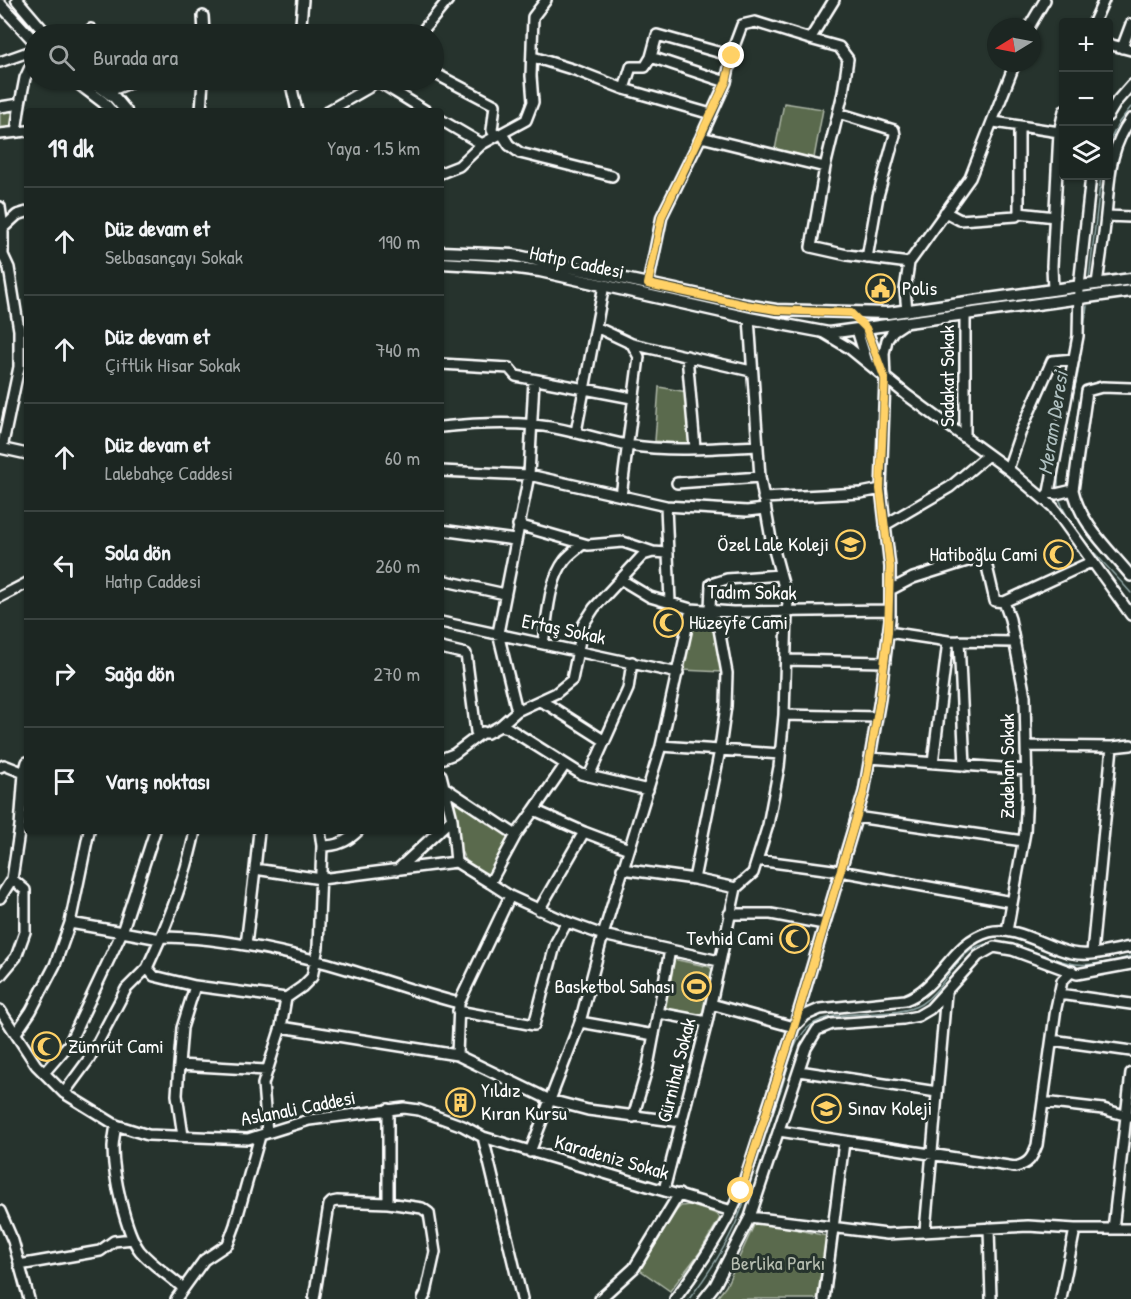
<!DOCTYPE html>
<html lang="tr">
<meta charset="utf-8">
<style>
:root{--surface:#1c2622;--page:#29322f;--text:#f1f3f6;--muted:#a0a5a5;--line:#3a4340}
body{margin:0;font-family:"Patrick Hand",sans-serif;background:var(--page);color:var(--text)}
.controls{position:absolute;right:18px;top:18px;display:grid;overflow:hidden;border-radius:6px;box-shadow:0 2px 4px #0004}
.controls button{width:54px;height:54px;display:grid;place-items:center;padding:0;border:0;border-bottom:2px solid var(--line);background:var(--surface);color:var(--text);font:30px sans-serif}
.compass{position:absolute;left:987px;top:18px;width:54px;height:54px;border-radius:50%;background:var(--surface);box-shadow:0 2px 4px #0004;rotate:260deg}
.stop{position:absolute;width:18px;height:18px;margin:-14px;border:4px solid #ffd166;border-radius:50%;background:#fff}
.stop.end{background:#ffd166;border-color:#fff;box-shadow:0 2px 6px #0008}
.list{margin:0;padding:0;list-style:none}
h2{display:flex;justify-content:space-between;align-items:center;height:78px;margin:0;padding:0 24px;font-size:26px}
h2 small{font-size:20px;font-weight:400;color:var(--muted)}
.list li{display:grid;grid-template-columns:39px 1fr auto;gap:18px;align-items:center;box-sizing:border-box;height:108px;padding:0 24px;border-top:2px solid var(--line)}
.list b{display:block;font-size:22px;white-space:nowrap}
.list p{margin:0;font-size:20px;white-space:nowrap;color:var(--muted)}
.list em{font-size:20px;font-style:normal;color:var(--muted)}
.icon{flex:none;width:33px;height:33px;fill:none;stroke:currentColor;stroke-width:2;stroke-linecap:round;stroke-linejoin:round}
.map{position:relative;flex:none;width:1131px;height:1299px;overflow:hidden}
.search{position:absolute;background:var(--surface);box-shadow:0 2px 4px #0004;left:24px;top:24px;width:420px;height:66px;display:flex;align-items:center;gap:15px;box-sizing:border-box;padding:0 21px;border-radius:33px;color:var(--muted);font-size:22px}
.panel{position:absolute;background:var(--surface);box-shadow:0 2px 4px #0004;left:24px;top:108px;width:420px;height:726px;border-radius:6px}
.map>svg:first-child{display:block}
</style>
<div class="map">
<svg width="1131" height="1299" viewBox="0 0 1131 1299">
<rect width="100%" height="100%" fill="#26332d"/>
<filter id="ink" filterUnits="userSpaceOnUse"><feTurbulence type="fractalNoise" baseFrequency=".0167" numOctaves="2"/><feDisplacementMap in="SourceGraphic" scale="12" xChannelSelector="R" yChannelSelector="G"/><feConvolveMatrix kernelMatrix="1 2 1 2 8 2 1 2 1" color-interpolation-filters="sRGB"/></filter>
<g filter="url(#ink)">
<path fill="#5a6b4d" stroke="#acb5a6" stroke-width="1.5" d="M784,103L823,109L814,158L775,150Z
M14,107L15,126L13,130L0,131V110Z
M659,387L687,392L692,442L689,444L655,441Z
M698,617L712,621L716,630L723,672L682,670L693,620Z
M455,798L507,836L508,840L490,874C454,869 456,827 452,800Z
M673,959L710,967L712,970L702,1014L698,1017L663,1009Z
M690,1205L717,1214L720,1218L700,1252L670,1291L640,1270L676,1211L681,1206Z
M756,1221L827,1236L817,1299H716L726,1286Z"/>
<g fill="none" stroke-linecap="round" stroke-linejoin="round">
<path stroke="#92a8a8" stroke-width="1.5" d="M1108,144L1119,122L1131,107
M1089,279L1101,176
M1069,411L1078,373L1087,306
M1058,469V491
M1059,498C1070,532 1108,566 1131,593
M997,943C1025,944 1048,960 1075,964C1089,966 1117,961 1131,956
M689,1299C710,1272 730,1241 742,1208C746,1196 749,1182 753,1169C762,1141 772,1114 782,1087C788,1067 793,1039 810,1026C837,1005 893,1021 921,1004C948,987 956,946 992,943"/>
<defs>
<path id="minor" d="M834,0L810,39L839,47L848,59L843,93L825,167L811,247L847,255L909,263
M203,16L204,34
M1094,22L1104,0
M1029,27L1045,0
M87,34L91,29
M297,34L301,24L303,0
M420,34L448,0
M810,39L755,22L742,25L733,49L726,82L701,137L825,167
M1108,44L1131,50
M1122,48L1131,24
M533,57L575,70L624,89L711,114
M0,62L34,50
M434,73L495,105L492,130L495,136
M290,80L297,111
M376,80L426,111
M726,82L651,57L657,35L732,56
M624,89L631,67H645L651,57
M107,92L127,84L132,80
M20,104L25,78L34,59
M0,107L20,104L16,132
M201,111L203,80
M328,111L368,88L377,80
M838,113L894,130L895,135L878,196L867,258
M1108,116L1117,101L1131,85
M441,120L482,144
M994,122L1059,132
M1019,126V213L1055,217
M0,134L27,131
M502,134L509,145L520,153L612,176
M441,173L459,166L482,144L526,120L533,102L531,76L533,17L546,0
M0,207L3,228
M945,212L960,220L1016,216L1019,213
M1106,216L1131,217
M648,284L662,216L701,137
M1097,284C1100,261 1104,238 1106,215C1110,179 1108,151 1131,119
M1053,290L1052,266L1059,132L1064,111
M907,311L905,290L909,263L970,178L1015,63
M965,313V438
M596,327L632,344L639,357L621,496
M866,328L882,371
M857,330L867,362
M822,332L849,348L908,396L1008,469L1053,507L1131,615
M632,344L751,371
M687,356L695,448
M441,364L509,368L516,376L632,398
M441,427C471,424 504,422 533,425C566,427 596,440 628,445C670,452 714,448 757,446
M576,432L604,285
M0,448L27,454
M2,448L19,367V330L9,268L3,255V228L17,215L27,212
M1008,469L1021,431L1052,361L1074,359
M441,471L529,475L666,506L747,511L765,509
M677,483L760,477
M1073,490C1081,525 1109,549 1131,576
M1049,492L1078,336L1079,286L1091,176
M1046,496L1049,492L1056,494L1073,490L1087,391L1102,387L1131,388
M763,498L861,493L881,489
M666,506L670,602
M518,525L588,545L623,542L653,552
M885,525L950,487L988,455
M441,530L515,540
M620,579L650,597L691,609L733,612L890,610
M441,580L505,594
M890,590L913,578L980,557L986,562L995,601L1004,602L1091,562
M0,597L27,583
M1004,602L1010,619L1025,696L1027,792L1025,832L1007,931
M710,610L711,584L727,579L780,575
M441,622L678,673
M888,632L948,641
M959,641L965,766
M543,643C548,617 548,582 565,560C570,554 577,549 583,544
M441,648L466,654L476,732L487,733L500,726L517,711L556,693L572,680L583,625L594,608L643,555L653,552L667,553
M786,660L885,662
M539,701L550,706L605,741
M517,711L498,633L529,475L534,380
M784,715L877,717
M500,726L508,728L581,774L648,790
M661,746L780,754
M1026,746L1112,747L1131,745
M870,758L1027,770
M441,759L454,754L483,732
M933,763L948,641L1015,642
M0,767L4,765L27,774
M441,775L452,819L441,829
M589,776L628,689L632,662
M444,787L516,835
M534,810L565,765
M856,817L1023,841
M452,819L456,862
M322,846C337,846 347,842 358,831
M757,860L840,871L1012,902
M255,869L259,831
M622,869L694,879L736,888L753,873L768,825L779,767L784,715L787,612L788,602L771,539L760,477L749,318
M397,870L439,831
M694,879L719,755L726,706L727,673L719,629L706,610
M510,896L490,883L516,835L534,810L584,832
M0,898L12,879L20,826L24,773L27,762
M539,910L584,832L629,849
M729,914H771L824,924
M567,922L603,935L719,961
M70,923L89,831
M161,937C175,903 188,867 195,831
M246,945L255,869L321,879L456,862L490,883
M1092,953L1112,747
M0,976L16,957L25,932V890L12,879
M195,986L154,976L147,968L161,937C213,937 264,947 314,960C363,972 410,991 459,1003L457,1055L550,1100L588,1110L682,1122
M1059,994L1131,1004
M711,1004L794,1027L864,792L880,699L890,619V567L881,489L885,379L884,353L887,340L893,331L905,323
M0,1010L36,1065L64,1093L116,1125L148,1135L248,1139L309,1120L404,1108L419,1110L463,1126L483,1137L522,1299
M458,1011L534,1025L556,942L567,922L510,896L459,1003
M659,1013L707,1022
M580,1022L654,1035
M281,1027L457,1055
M16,1033L31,1011L55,965L70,923L122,932L155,831
M1052,1040L1131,1051
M179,1065L182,1028L195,986L286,998
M799,1071L937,1092
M44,1073L69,1044L122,932L160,939
M64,1093L89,1059L126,989L147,968
M1043,1102L1103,1109L1131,1117
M388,1109V1203L422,1208L429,1213L435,1252L426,1293L423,1299
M633,1117L648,1066L670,950
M116,1125C115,1132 113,1141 113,1148C113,1173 125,1232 140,1251C152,1265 170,1276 183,1288
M779,1131L1015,1167C1029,1164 1032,1158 1037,1145L1056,1008L1062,981L1072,971
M267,1133L263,1084L281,1027L286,998L302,987L312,977L318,947L322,846L320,831
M183,1136L177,1095L179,1065L266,1070
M483,1137L732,1211
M530,1152L580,1022L603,935L661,746L691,609
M664,1190L707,1022L736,888
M0,1211L13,1241L29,1299
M750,1217L887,1234L1028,1226L1075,1229H1131
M989,1228L991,1299
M1113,1229L1131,1073
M925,1231L946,993
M19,1265L100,1251L114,1241L133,1239
M176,1299L204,1260L228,1244L235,1225L260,1136
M314,1299L329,1205L332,1202L337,1201L388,1203
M600,1299L634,1268L679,1194
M675,1299C700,1266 724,1229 741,1191L794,1027L806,1015L820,1009L905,1000C940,988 951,942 989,932C1016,925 1046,948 1072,953C1091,957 1112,950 1131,947
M704,1299L715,1285L750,1217L806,1048L817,1030L832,1024L903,1019L918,1016L930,1009L978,956L994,947L1012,950L1077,974L1131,964
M824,1299L844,1142
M1061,1299L1075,1229"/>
<path id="major" d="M17,0L46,34
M0,4L34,41
M74,80L103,102L111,111
M91,80L115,98L126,111
M441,252L513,255L746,305L776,310L888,313L1131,279
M441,263L510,267L540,271L749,318L829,333L1131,291"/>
</defs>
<use href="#minor" stroke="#fff" stroke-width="14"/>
<use href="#major" stroke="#fff" stroke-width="15"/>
<use href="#minor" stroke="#26332d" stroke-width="9"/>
<use href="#major" stroke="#26332d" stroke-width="10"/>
</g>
</g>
<g fill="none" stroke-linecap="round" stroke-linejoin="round" filter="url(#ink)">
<path stroke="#ffd166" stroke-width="8" d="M732,56L726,82L662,216L648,284L746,305L776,310L851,313L866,328L885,379L880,489L890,567L888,632L880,699L864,792L794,1027L741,1191"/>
</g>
<defs>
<symbol id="civic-ring" viewBox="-11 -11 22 22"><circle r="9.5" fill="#26332d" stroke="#ffd166" stroke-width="1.5"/><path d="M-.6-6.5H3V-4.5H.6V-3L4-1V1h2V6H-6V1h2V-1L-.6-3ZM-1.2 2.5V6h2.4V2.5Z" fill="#ffd166"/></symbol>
<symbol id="school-ring" viewBox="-11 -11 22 22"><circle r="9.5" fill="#26332d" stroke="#ffd166" stroke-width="1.5"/><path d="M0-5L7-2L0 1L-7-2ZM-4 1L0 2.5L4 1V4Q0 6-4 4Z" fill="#ffd166"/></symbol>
<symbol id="mosque-ring" viewBox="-11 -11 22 22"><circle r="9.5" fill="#26332d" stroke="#ffd166" stroke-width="1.5"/><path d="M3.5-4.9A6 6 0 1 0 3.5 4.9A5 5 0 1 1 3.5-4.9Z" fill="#ffd166"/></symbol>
<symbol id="stadium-ring" viewBox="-11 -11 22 22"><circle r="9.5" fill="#26332d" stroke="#ffd166" stroke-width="1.5"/><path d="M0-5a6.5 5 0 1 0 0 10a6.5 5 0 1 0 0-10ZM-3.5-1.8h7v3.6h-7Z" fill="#ffd166"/></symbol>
<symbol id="building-ring" viewBox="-11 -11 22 22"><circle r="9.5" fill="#26332d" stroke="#ffd166" stroke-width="1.5"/><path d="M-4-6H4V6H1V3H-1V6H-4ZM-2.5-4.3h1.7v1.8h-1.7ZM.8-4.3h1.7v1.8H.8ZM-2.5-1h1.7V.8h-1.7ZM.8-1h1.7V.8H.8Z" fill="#ffd166"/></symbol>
</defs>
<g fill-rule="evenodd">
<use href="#civic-ring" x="864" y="272" width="33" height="33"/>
<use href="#school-ring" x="834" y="528" width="33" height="33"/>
<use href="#mosque-ring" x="1042" y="538" width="33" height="33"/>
<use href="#mosque-ring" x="652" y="606" width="33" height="33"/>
<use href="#mosque-ring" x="778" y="922" width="33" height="33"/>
<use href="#stadium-ring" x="680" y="970" width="33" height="33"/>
<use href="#mosque-ring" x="30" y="1030" width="33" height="33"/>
<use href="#building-ring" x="444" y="1086" width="33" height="33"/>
<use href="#school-ring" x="810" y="1092" width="33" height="33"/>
</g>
<g text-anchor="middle" stroke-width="6" stroke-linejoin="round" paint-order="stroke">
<g font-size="20" fill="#fff" stroke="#26332d">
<text transform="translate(577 262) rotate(12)" y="7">Hatıp Caddesi</text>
<text transform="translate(947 376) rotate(-90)" y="7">Sadakat Sokak</text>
<text transform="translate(752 592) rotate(1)" y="7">Tadım Sokak</text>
<text transform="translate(564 629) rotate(12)" y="7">Ertaş Sokak</text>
<text transform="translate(1007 766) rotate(-90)" y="7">Zadehan Sokak</text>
<text transform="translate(676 1070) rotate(-76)" y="7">Gürnihal Sokak</text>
<text transform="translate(298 1108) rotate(-11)" y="7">Aslanali Caddesi</text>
<text transform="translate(612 1157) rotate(16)" y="7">Karadeniz Sokak</text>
</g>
<g font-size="20" fill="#fff" stroke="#26332d" text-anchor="start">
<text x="902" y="295">Polis</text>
<text x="829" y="551" text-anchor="end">Özel Lale Koleji</text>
<text x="1038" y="561" text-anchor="end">Hatiboğlu Cami</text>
<text x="689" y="629">Hüzeyfe Cami</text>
<text x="774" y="945" text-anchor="end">Tevhid Cami</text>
<text x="675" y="993" text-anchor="end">Basketbol Sahası</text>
<text x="68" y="1053">Zümrüt Cami</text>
<text x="481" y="1097">Yıldız<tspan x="481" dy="23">Kıran Kursu</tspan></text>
<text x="848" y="1115">Sınav Koleji</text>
</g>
<g font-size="20" fill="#b5bcaf" stroke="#26332d">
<text x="778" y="1270">Berlika Parkı</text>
</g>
<g font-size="21" font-style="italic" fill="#adbebe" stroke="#26332d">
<text transform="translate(1053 423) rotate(-81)" y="7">Meram Deresi</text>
</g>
</g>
</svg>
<div class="controls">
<button>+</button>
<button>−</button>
<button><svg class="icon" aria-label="layers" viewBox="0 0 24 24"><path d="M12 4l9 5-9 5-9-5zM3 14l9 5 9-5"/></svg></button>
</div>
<svg class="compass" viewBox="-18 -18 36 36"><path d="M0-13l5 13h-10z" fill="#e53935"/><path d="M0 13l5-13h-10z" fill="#a0a5a5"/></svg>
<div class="stop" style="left:741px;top:1191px"></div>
<div class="stop end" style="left:732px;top:56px"></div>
<div class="search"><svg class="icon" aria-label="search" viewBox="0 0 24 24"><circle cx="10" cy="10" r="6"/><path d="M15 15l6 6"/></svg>Burada ara</div>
<section class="panel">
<h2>19 dk<small>Yaya · 1.5 km</small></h2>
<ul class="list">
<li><svg class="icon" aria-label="ahead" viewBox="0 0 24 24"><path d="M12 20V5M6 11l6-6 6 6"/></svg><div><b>Düz devam et</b><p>Selbasançayı Sokak</p></div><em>190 m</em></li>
<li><svg class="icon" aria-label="ahead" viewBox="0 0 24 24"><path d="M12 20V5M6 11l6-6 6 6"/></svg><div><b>Düz devam et</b><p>Çiftlik Hisar Sokak</p></div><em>740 m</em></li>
<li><svg class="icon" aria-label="ahead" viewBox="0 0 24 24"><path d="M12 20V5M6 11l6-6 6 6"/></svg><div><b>Düz devam et</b><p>Lalebahçe Caddesi</p></div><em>60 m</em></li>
<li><svg class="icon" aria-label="left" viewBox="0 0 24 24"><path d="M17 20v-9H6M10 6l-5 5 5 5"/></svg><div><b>Sola dön</b><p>Hatıp Caddesi</p></div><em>260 m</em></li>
<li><svg class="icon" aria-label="right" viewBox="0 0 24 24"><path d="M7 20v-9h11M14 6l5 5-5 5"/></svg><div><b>Sağa dön</b></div><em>270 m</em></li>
<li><svg class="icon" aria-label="arrive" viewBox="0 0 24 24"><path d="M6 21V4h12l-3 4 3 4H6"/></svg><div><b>Varış noktası</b></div></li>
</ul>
</section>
</div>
